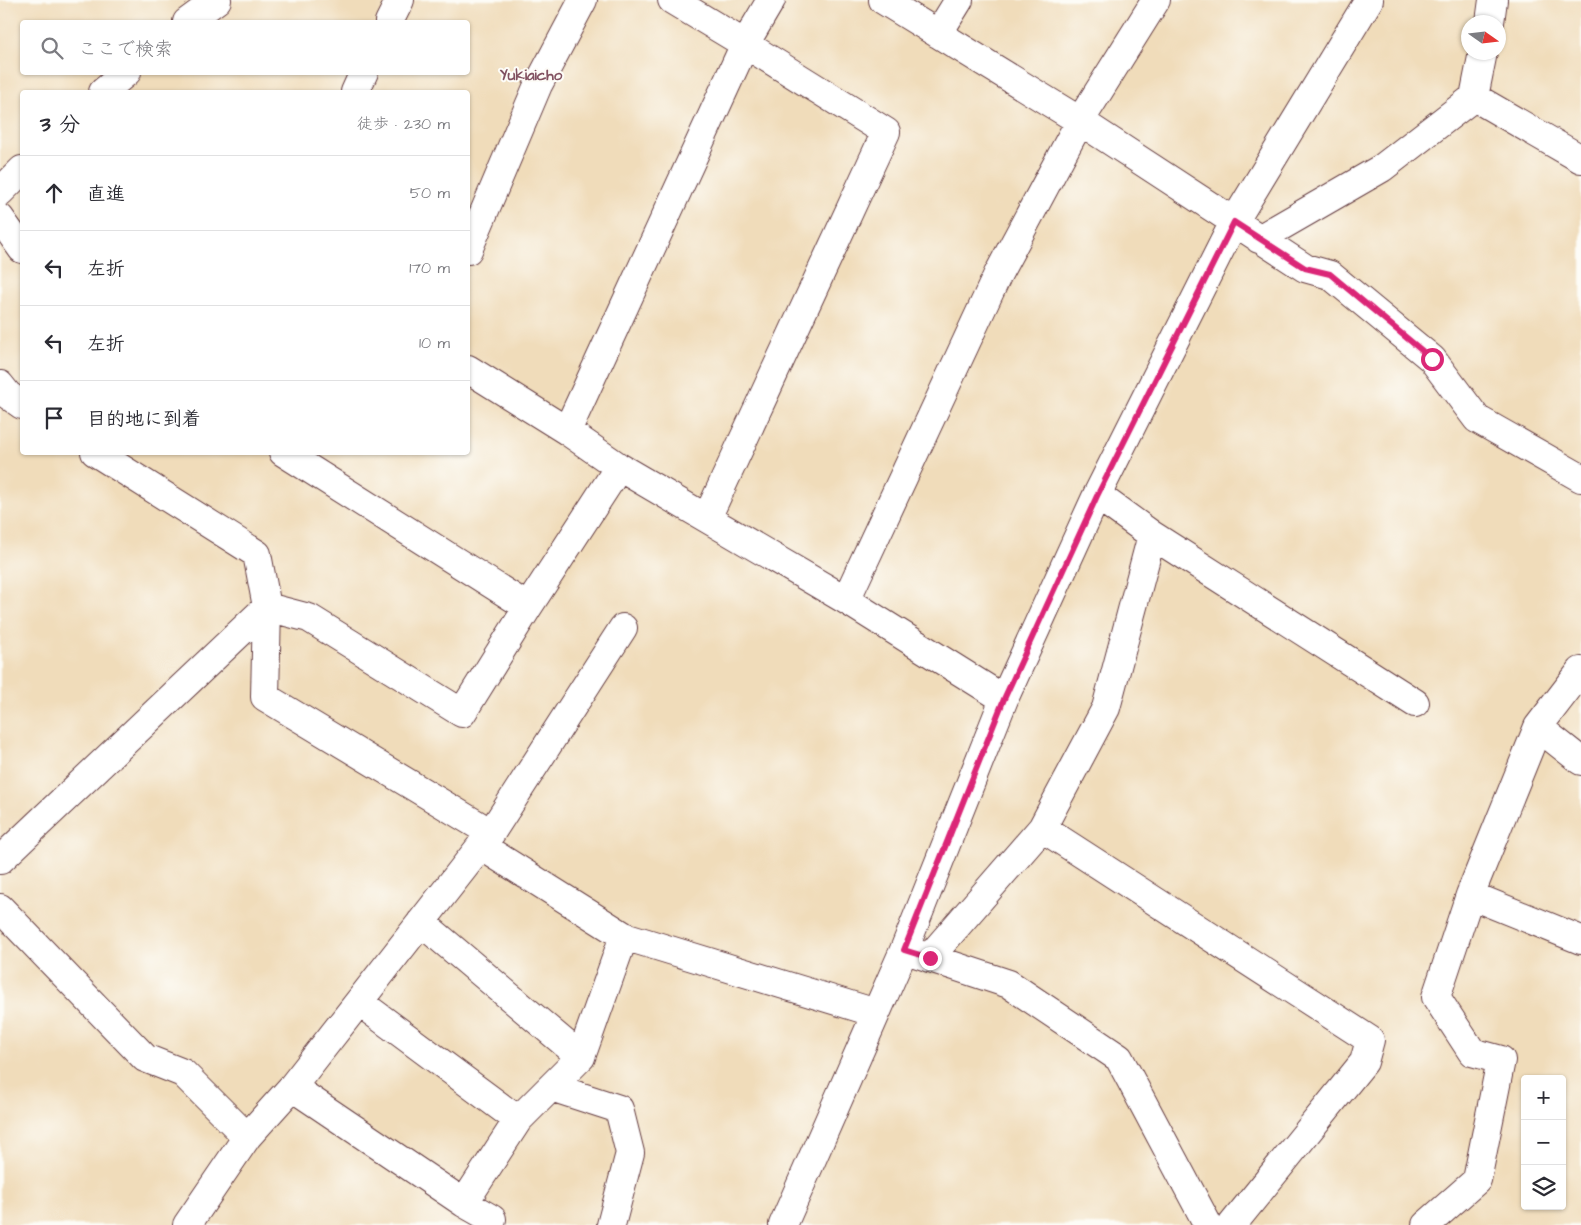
<!DOCTYPE html>
<html lang="ja">
<meta charset="utf-8">
<style>
:root{--surface:#fff;--page:#f7f7f7;--text:#2b2b33;--muted:#7c7c81;--line:#e1e1e2}
body{margin:0;font-family:"Architects Daughter","Klee One",sans-serif;background:var(--page);color:var(--text)}
.controls{position:absolute;right:15px;bottom:15px;display:grid;overflow:hidden;border-radius:5px;box-shadow:0 1px 4px #0004}
.controls button{width:45px;height:45px;display:grid;place-items:center;padding:0;border:0;border-bottom:1px solid var(--line);background:var(--surface);color:var(--text);font:25px sans-serif}
.compass{position:absolute;left:1461px;top:15px;width:45px;height:45px;border-radius:50%;background:var(--surface);box-shadow:0 1px 4px #0004;rotate:104deg}
.stop{position:absolute;width:15px;height:15px;margin:-11px;border:4px solid #db2777;border-radius:50%;background:#fff}
.stop.end{background:#db2777;border-color:#fff;box-shadow:0 1px 5px #0008}
.list{margin:0;padding:0;list-style:none}
h2{display:flex;justify-content:space-between;align-items:center;height:65px;margin:0;padding:0 20px;font-size:21px}
h2 small{font-size:16px;font-weight:400;color:var(--muted)}
.list li{display:grid;grid-template-columns:32px 1fr auto;gap:15px;align-items:center;box-sizing:border-box;height:75px;padding:0 20px;border-top:1px solid var(--line)}
.list b{display:block;font-size:19px;white-space:nowrap}
.list em{font-size:16px;font-style:normal;color:var(--muted)}
.icon{flex:none;width:28px;height:28px;fill:none;stroke:currentColor;stroke-width:2;stroke-linecap:round;stroke-linejoin:round}
.map{position:relative;flex:none;width:1581px;height:1225px;overflow:hidden}
.search{position:absolute;background:var(--surface);box-shadow:0 1px 4px #0004;left:20px;top:20px;width:450px;height:55px;display:flex;align-items:center;gap:12px;box-sizing:border-box;padding:0 18px;border-radius:5px;color:var(--muted);font-size:19px}
.panel{position:absolute;background:var(--surface);box-shadow:0 1px 4px #0004;left:20px;top:90px;width:450px;height:365px;border-radius:5px}
.map>svg:first-child{display:block}
</style>
<div class="map">
<svg width="1581" height="1225" viewBox="0 0 1581 1225">
<rect width="100%" height="100%" fill="#fdfcf7"/>
<filter id="ink" filterUnits="userSpaceOnUse"><feTurbulence type="fractalNoise" baseFrequency=".02" numOctaves="2"/><feDisplacementMap in="SourceGraphic" scale="10" xChannelSelector="R" yChannelSelector="G"/><feConvolveMatrix kernelMatrix="1 2 1 2 8 2 1 2 1" color-interpolation-filters="sRGB"/></filter>
<filter id="wash" filterUnits="userSpaceOnUse"><feTurbulence type="fractalNoise" baseFrequency=".0096" numOctaves="4" result="noise"/><feDisplacementMap in="SourceGraphic" scale="20" xChannelSelector="R" yChannelSelector="G"/><feGaussianBlur stdDeviation="1.12" result="paint"/><feColorMatrix in="noise" values="0 0 0 0 0 0 0 0 0 0 0 0 0 0 0 0 0 1.4 0 .05"/><feComposite in="paint" operator="in"/></filter>
<g filter="url(#wash)">
<rect width="100%" height="100%" fill="#f0dcba"/>
</g>
<g filter="url(#ink)">
<g fill="none" stroke-linecap="round" stroke-linejoin="round">
<defs>
<path id="minor" d="M672,0L745,44L886,132L707,518
M883,0L1080,121L1305,268L1330,275L1432,359L1477,419L1581,478
M187,22L217,0
M389,22L400,0
M1490,22L1493,0
M938,34L959,0
M103,92L127,72
M355,92L364,72
M1474,97L1581,159
M0,192L22,170
M0,218L22,249
M1259,239L1382,168L1474,97L1483,52
M468,250L538,85L583,0
M468,369L567,431L619,467L846,600L1004,699
M0,385L8,395L22,405
M567,431L745,44L771,0
M95,452L257,554L267,607L265,697L491,833
M283,452L528,607L619,467
M1152,535L1415,703
M846,600L998,274L1080,121L1156,0
M1581,671L1538,727L1470,895L1581,940
M1538,727L1581,761
M1042,828L1370,1040L1364,1062L1232,1225
M481,846L624,936L876,1013
M0,860L267,607L309,618L462,713L528,607
M0,908L145,1058L183,1073L247,1137
M421,922L581,1057
M915,953L1009,984L1119,1058L1208,1225
M929,958L1042,828L1106,708L1152,535L1097,495
M359,1002L518,1120
M292,1087L464,1203L492,1219L490,1225
M551,1087L619,1109L630,1153L611,1225
M464,1203L518,1120L581,1057L624,936
M187,1225L247,1137L292,1087L491,833L623,628
M783,1225L904,950L1004,699L1097,495L1234,222L1369,0
M1426,1225L1477,1180L1501,1060L1472,1052L1436,997L1470,895"/>
</defs>
<use href="#minor" stroke="#633b40" stroke-width="30"/>
<use href="#minor" stroke="#fff" stroke-width="28"/>
</g>
</g>
<g fill="none" stroke-linecap="round" stroke-linejoin="round" filter="url(#ink)">
<path stroke="#db2777" stroke-width="6" d="M930,958L904,950L1004,699L1097,496L1234,222L1305,268L1330,274L1432,359"/>
</g>
<g text-anchor="middle" stroke-width="4" stroke-linejoin="round" paint-order="stroke">
<g font-size="15" font-weight="bold" fill="#825261" stroke="#fdfcf7">
<text x="531" y="80">Yukiaicho</text>
</g>
</g>
</svg>
<div class="controls">
<button>+</button>
<button>−</button>
<button><svg class="icon" aria-label="layers" viewBox="0 0 24 24"><path d="M12 4l9 5-9 5-9-5zM3 14l9 5 9-5"/></svg></button>
</div>
<svg class="compass" viewBox="-18 -18 36 36"><path d="M0-13l5 13h-10z" fill="#e53935"/><path d="M0 13l5-13h-10z" fill="#7c7c81"/></svg>
<div class="stop" style="left:1432px;top:359px"></div>
<div class="stop end" style="left:930px;top:958px"></div>
<div class="search"><svg class="icon" aria-label="search" viewBox="0 0 24 24"><circle cx="10" cy="10" r="6"/><path d="M15 15l6 6"/></svg>ここで検索</div>
<section class="panel">
<h2>3 分<small>徒歩 · 230 m</small></h2>
<ul class="list">
<li><svg class="icon" aria-label="ahead" viewBox="0 0 24 24"><path d="M12 20V5M6 11l6-6 6 6"/></svg><div><b>直進</b></div><em>50 m</em></li>
<li><svg class="icon" aria-label="left" viewBox="0 0 24 24"><path d="M17 20v-9H6M10 6l-5 5 5 5"/></svg><div><b>左折</b></div><em>170 m</em></li>
<li><svg class="icon" aria-label="left" viewBox="0 0 24 24"><path d="M17 20v-9H6M10 6l-5 5 5 5"/></svg><div><b>左折</b></div><em>10 m</em></li>
<li><svg class="icon" aria-label="arrive" viewBox="0 0 24 24"><path d="M6 21V4h12l-3 4 3 4H6"/></svg><div><b>目的地に到着</b></div></li>
</ul>
</section>
</div>
